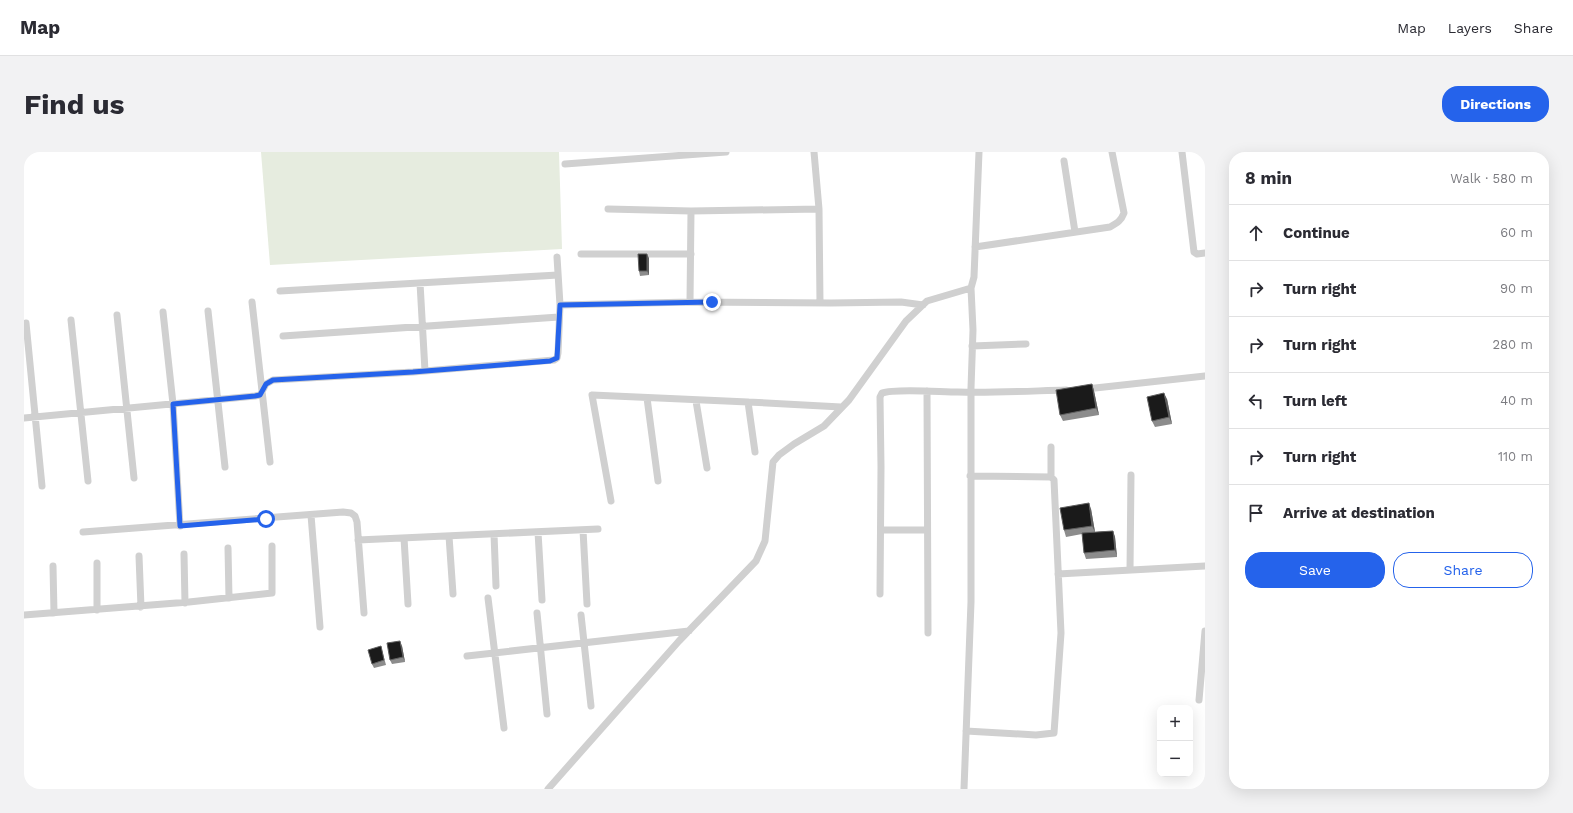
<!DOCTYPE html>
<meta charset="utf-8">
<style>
:root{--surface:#fff;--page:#f2f2f3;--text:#2b2b33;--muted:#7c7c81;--line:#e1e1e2;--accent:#2563eb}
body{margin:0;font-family:"Work Sans",sans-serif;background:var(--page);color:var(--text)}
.controls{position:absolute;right:12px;bottom:12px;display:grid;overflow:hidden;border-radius:8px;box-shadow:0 4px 16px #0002}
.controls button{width:36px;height:36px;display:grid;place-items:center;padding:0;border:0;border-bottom:1px solid var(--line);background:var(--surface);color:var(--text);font:20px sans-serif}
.stop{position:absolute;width:12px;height:12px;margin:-9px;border:3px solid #2563eb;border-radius:50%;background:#fff}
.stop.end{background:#2563eb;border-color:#fff;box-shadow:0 1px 4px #0008}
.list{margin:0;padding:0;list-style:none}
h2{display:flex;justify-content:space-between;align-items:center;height:52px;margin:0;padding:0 16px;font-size:17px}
h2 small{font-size:13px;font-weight:400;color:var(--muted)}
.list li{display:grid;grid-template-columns:26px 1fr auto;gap:12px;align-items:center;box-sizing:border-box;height:56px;padding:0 16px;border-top:1px solid var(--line)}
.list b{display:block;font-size:15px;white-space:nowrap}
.list em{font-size:13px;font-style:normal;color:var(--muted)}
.actions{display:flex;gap:8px;padding:12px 16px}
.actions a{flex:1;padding:9px 0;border:1px solid var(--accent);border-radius:16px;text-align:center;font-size:14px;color:var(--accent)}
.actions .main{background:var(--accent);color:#fff}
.icon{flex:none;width:22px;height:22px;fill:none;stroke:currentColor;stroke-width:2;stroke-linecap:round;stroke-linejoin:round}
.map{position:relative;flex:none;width:1181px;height:637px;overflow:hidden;border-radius:16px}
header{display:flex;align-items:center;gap:24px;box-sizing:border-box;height:56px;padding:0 20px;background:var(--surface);border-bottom:1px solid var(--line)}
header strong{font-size:19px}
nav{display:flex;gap:22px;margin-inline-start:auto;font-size:14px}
.intro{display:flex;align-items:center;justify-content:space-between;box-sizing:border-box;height:96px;padding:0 24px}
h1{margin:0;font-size:28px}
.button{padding:10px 18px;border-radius:16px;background:var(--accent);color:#fff;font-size:14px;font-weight:700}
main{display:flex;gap:24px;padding:0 24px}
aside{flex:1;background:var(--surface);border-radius:16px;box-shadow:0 4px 16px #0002}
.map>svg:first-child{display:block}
</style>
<header>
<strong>Map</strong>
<nav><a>Map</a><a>Layers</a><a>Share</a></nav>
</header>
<div class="intro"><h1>Find us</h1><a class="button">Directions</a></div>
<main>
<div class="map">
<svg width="1181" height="637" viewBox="0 0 1181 637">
<rect width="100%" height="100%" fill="#fff"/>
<path fill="#e6ecdf" d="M237,0H535L538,97L246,113Z"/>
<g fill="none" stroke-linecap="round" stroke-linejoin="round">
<path stroke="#d0d0d0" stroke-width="7" d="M790,0L795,57L796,151
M1158,0L1170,100L1173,102L1181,101
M1040,9L1051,80
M541,12L702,0
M584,57L667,59L795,57
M951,95L1086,75C1093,71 1097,69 1100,61L1088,0
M557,102H667
M396,131L401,219
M256,139L534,123
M228,150L246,310
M666,150L667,59
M536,153L666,150L807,151L877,150L899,153
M184,159L201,315
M139,160L149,252L156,374
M93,163L110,326
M47,168L64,329
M2,171L18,334
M259,184L535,165
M948,194L1002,192
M1062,237L1181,224
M903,239L904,481
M623,246L634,329
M672,249L683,316
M724,250L731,300
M0,266L231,244L236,243L242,232L249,228L389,220L530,208L533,206L534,201L536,153L533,105
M1027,295V325
M587,349L568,243L724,250L817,255
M287,363L296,475
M559,378L563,452
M857,378H903
M59,380L319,360L327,361L331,364L333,370L340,461
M514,380L518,448
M470,382L472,434
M425,384L429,442
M380,386L384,452
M334,388L574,377
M204,396L205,446
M160,402L161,451
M115,404L117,455
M29,414L30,461
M1106,418L1107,323
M1034,422L1181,414
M856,442L857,315L856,245L858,241C871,236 917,240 934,240C970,241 1006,239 1042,238
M464,446L480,576
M73,458V411
M513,461L523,562
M0,463L165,450L248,441V394
M557,463L567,554
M443,504L665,479
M1175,548L1181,479
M942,579L1012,583L1030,581L1037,481L1030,328L1027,325L946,324
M524,637L655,489L732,409L741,389L749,310L755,303L770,292L800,274L825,248L882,169L903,149L947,136L950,125L955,0
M940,637L947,450V236L949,178L947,136"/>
</g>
<path fill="#8c8c8c" d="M625,106V123L616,124L615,119Z
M1068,232L1070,239L1075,263L1039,269L1036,263Z
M1143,247L1148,272L1131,275L1128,269Z
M1067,357L1071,380L1089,379L1091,385L1093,405L1062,407L1060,401L1058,382L1042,385L1040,378Z
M357,494L362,513L350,516L348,512Z
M378,494L381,510L368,512L366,508Z"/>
<path fill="#5f5f5f" d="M623,102L625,106V123L623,119Z
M1068,232L1070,239L1075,263L1072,256Z
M1140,241L1143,247L1148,272L1145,265Z
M1065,351L1067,357L1071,380L1068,374Z
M1089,379L1091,385L1093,405L1091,398Z
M376,489L378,494L381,510L379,505Z"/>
<path fill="#1a1a1a" stroke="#5f5f5f" d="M614,102H623V119H615Z
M1068,232L1072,256L1036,263L1032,238Z
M1140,241L1145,265L1128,269L1123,245Z
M1065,351L1068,374L1040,378L1036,356Z
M1089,379L1091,398L1060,401L1058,381Z
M376,489L379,505L366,508L363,491Z
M357,494L360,508L348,512L344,498Z"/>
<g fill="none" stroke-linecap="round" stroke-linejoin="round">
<path stroke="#2563eb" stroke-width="5" d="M242,367L156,374L149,252L231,244L236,243L242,232L249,228L389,220L526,209L533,206L536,153L688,150"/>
</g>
</svg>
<div class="controls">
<button>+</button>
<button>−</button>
</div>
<div class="stop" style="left:242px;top:367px"></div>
<div class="stop end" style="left:688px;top:150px"></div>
</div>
<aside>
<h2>8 min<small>Walk · 580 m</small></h2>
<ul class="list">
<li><svg class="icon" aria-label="ahead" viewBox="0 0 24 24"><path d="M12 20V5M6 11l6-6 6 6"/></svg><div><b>Continue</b></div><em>60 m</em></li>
<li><svg class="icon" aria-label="right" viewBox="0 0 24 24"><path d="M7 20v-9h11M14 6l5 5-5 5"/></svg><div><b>Turn right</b></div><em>90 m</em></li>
<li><svg class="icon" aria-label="right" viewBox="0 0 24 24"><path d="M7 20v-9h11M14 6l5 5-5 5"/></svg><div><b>Turn right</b></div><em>280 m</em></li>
<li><svg class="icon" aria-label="left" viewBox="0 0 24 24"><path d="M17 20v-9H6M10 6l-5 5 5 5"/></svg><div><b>Turn left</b></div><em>40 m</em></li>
<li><svg class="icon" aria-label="right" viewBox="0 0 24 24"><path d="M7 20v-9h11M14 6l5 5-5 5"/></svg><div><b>Turn right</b></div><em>110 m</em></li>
<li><svg class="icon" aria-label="arrive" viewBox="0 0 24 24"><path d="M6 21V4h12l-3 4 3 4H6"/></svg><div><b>Arrive at destination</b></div></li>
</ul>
<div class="actions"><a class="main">Save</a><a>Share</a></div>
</aside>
</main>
